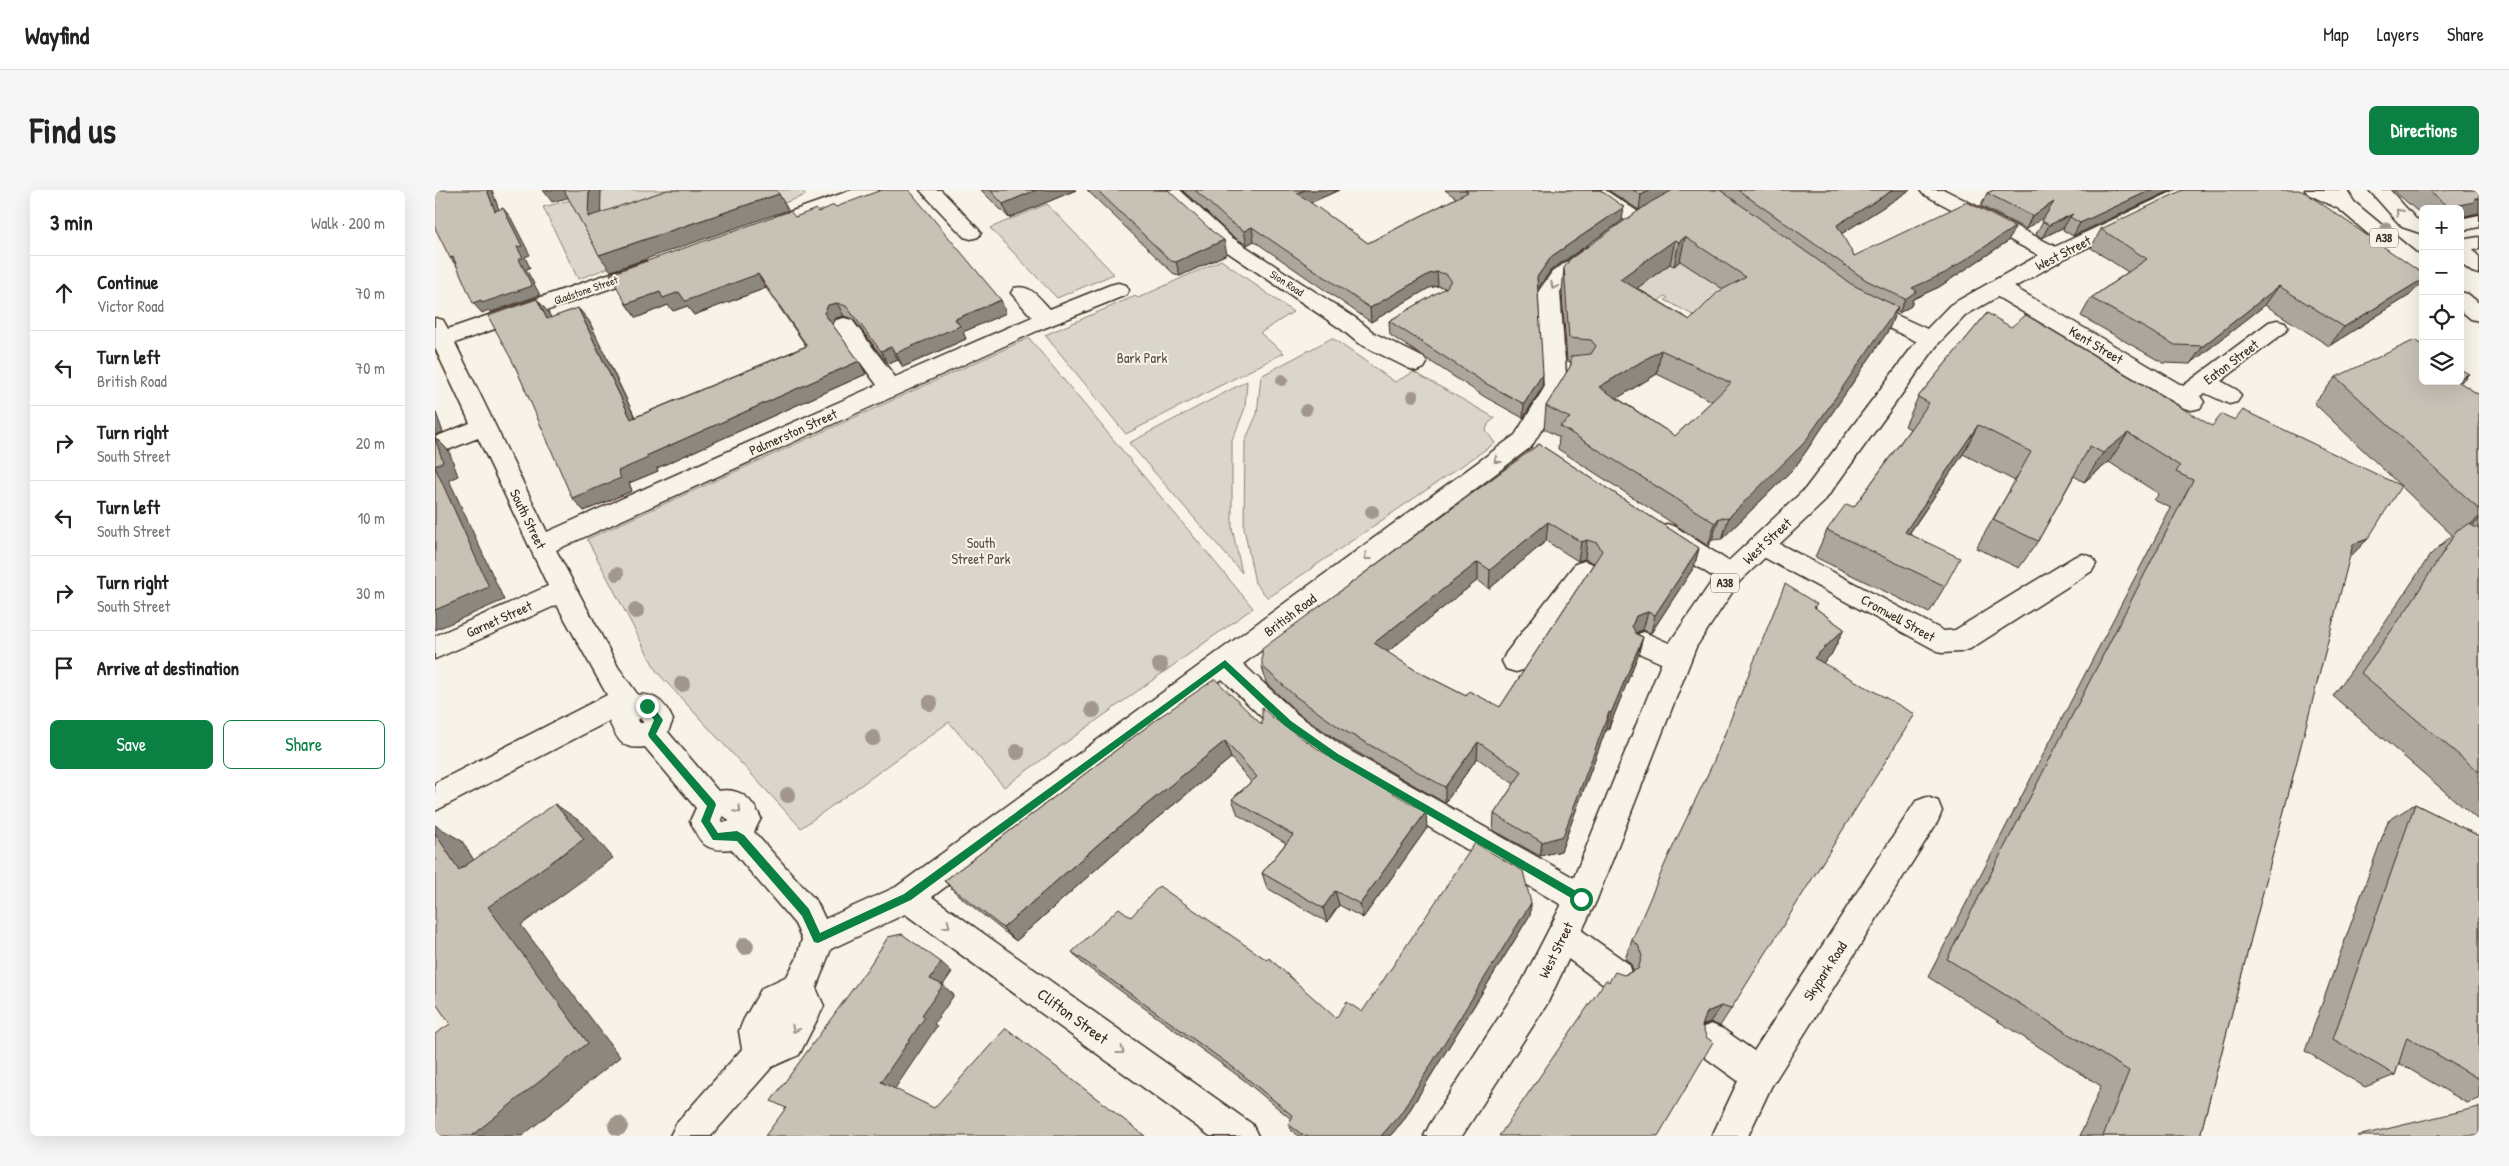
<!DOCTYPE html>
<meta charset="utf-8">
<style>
:root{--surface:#fff;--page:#f6f6f6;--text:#222;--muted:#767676;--line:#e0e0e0;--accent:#0b8043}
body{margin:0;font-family:"Patrick Hand",sans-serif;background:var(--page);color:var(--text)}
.controls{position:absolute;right:15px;top:15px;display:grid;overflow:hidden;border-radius:8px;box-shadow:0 5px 20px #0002}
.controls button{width:45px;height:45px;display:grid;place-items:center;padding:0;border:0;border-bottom:1px solid var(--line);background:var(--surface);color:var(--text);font:25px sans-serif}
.stop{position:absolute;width:15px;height:15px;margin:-11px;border:4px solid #0b8043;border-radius:50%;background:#fff}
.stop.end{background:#0b8043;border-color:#fff;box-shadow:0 1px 5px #0008}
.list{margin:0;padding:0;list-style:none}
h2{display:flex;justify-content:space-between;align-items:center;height:65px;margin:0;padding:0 20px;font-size:21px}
h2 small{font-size:16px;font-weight:400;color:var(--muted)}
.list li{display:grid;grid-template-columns:32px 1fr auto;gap:15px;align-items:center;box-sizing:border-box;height:75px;padding:0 20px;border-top:1px solid var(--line)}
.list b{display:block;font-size:19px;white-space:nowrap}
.list p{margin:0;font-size:16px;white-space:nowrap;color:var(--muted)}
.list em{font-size:16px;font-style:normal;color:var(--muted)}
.actions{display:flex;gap:10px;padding:15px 20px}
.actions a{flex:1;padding:11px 0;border:1px solid var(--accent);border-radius:8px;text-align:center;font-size:18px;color:var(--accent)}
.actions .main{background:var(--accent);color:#fff}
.icon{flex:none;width:28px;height:28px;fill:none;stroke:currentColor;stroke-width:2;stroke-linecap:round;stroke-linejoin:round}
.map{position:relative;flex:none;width:2044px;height:946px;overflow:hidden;border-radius:8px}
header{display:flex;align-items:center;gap:30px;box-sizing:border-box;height:70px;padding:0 25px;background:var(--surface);border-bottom:1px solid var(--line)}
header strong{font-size:24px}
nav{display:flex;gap:28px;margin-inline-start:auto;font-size:18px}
.intro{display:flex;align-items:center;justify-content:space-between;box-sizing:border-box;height:120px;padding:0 30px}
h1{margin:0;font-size:35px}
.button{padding:12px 22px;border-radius:8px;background:var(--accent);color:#fff;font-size:18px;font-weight:700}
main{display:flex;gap:30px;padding:0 30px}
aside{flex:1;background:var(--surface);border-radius:8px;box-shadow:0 5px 20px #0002}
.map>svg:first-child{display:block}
</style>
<header>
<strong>Wayfind</strong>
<nav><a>Map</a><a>Layers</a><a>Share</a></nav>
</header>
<div class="intro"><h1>Find us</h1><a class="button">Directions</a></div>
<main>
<aside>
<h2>3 min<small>Walk · 200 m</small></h2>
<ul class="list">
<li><svg class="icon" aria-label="ahead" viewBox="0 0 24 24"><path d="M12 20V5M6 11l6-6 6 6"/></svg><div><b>Continue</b><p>Victor Road</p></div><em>70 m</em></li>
<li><svg class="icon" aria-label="left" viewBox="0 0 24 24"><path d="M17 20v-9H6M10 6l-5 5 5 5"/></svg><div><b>Turn left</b><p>British Road</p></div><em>70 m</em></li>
<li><svg class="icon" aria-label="right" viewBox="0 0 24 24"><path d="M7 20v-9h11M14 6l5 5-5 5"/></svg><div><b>Turn right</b><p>South Street</p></div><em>20 m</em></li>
<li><svg class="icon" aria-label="left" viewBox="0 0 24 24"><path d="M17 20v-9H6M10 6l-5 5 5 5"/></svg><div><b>Turn left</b><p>South Street</p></div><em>10 m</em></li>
<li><svg class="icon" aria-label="right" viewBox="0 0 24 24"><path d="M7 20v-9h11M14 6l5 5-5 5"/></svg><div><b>Turn right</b><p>South Street</p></div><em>30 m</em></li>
<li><svg class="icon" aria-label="arrive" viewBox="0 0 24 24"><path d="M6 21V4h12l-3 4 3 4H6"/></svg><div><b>Arrive at destination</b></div></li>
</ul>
<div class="actions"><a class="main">Save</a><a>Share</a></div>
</aside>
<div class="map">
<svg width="2044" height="946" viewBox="0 0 2044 946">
<rect width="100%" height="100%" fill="#f7f3e8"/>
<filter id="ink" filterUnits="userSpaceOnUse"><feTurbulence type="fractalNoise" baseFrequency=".02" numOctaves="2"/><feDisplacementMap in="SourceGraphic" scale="10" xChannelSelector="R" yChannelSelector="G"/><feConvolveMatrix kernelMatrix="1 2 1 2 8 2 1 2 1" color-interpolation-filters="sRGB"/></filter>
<g filter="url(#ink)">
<path fill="#dbd6cb" stroke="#8b8074" d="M175,0H367L371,5L143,89L108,17Z
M612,14L679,84L622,108L555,38Z
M1265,56L1295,96L1269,131L1230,110L1233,108L1230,106L1216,117L1194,104L1235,73L1239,76Z
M786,70L858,122L825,143L849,163L691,244L610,145L700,106L703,108Z
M594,148L818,418L569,597L514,532L366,638L222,482L152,349Z
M897,148L960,192L979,182L1060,228L1053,234L1051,241L1060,253L833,408L820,393L809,338L810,251L822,224L826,186Z
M812,191L810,218L797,251V338L807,383L694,253Z"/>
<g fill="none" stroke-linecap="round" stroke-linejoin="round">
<defs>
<path id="minor" d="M417,0H446L443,4L354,35L347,37L340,35L337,31L340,27Z
M485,0H506L543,39L546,43L543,47L536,49L529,47Z
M723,0H745L796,47L922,129L939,143L989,168L992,173L989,178L981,181L973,178L923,153L906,139L782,55Z
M1147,0H1170L1211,27L1214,31L1211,35L1204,37L1197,35Z
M1485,0H1510L1627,60L1630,65L1627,70L1620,72L1613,70L1488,4Z
M1934,0H1955L1981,29L1988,31V44L1967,37Z
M2044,25V37L2025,41V29Z
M2044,47V59L2038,60L2044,67V84L2037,82L2025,73V50Z
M1160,56L1167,57L1170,62L1167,67L1131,92L1125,102L1132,198L1096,257L808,474L863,525L910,558L1157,698L1162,709L1157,720L1146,724L1135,720L890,576L843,543L787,489L497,707L817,934L823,946H775L470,724L396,759L381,798L389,816L364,865L337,877L276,946H235L241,934L307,859L304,841L309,829L327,798L352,786L361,770L367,749L360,734L296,659C270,662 265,653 255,631L261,618L210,557C187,560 183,551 174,531L0,621V593L172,505L122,415L0,469V446L113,396L43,248L0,265V247L35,233L0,158V128L8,130L13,139L205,73L212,71L219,73L222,78L219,83L20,153L112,342L442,195L398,135L401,130L409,128L417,130L460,187L597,127L576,103L579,98C596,94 604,108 615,119L675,95L683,93L691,95L694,100L691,105L602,141L121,360L183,477L203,505C221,503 231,514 238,530L233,542L283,601C305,597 317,609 326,628L319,642L382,712L390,729L461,697L1080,245L1109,198L1103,102L1117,82L1153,57ZM205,528L208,532V533H205L203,530ZM289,626L294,631L293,632H288L286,629Z
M1564,91L1572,93L1748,196L1834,132L1842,130L1850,132L1853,137L1850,142L1786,191L1802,200L1806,206L1802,212L1794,214L1770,203L1765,206L1769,212L1765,218L1757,220L1749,218L1556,103L1553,98L1556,93Z
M1424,108L1503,144L1506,149L1503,154L1495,156L1487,154L1416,120L1413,115L1416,110Z
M1232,334L1241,337L1304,378L1308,385L1304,392L1295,395L1286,392L1223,351L1219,344L1223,337Z
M1328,345L1509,441L1520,440L1639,367L1648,364L1657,367L1661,374L1657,381L1535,459L1525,462L1506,463L1319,362L1315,355L1319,348Z
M1149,371L1158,374L1162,381L1158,388L1091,479L1081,482L1071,479L1067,471L1071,463L1140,374Z
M1209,442L1252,461L1256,469L1252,477L1242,480L1199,461L1195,453L1199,445Z
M1492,607L1503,611L1507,621L1503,631L1336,897L1313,946H1277L1303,891L1264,863L1259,851L1264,839L1276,834L1288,839L1319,861L1481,611Z
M1128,731L1139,735L1194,774L1198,785L1194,796L1182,801L1170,796L1117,757L1112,746L1117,735Z"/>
<path id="major" d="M1892,0H1912L1921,15L1918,19L1911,21L1904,19Z"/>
<path id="highway" d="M1741,0H1767L1764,4L1627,70L1531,125L1503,154L1388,313L1304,392L1261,457L1162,709L1112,814L1027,946H989L995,934L1088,790L1133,702L1235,452L1286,378L1370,299L1487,144L1515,115L1613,60Z
M1870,0H1896L1918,11L1988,69V87L1981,85L1904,19L1873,4Z
M2025,102L2033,104L2044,113V131L2036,129L2025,120Z"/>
</defs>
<use href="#minor" stroke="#3b2a1e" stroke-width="3"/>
<use href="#major" stroke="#3b2a1e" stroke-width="3"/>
<use href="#highway" stroke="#3b2a1e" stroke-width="3"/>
<use href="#minor" fill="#f7f3e8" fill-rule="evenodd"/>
<use href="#major" fill="#f7f3e8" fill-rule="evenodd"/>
<use href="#highway" fill="#f7f3e8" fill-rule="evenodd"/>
</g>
<g fill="#a1978c">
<circle cx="1951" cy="37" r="5.5"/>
<circle cx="847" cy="190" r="6"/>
<circle cx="978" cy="206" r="6"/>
<circle cx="871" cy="220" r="6"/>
<circle cx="937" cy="322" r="7"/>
<circle cx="182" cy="384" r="7"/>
<circle cx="201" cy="421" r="8"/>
<circle cx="725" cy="475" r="8"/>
<circle cx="247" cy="494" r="8"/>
<circle cx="495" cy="513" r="8"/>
<circle cx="658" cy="520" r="8"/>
<circle cx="438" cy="548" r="8"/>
<circle cx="582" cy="562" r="8"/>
<circle cx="353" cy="605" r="8"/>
<circle cx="310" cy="756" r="9"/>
<circle cx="183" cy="936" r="10"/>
</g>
<path fill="#aca69d" stroke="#3b2a1e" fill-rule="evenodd" d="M546,0H641L574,28Z
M652,0H733L792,64L745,86L740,85Z
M747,0H904L875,13L933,53L1021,8L1010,0H1165L1187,31L1116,80L1103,98L1107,198L1088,228L1050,207L955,145L954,131L1011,98L1003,96L994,98L936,132L819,51L812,55L797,46Z
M1173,0H1475L1406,44L1419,66L1573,51L1504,97L1478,109L1476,116L1464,123L1461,121L1453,141L1361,276L1287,349L1277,350L1273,356L1123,259L1124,247L1109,239L1111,216L1135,177L1136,172L1132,171L1127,102L1129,78L1210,17L1204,20ZM1245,71L1288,99L1255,130L1202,98L1235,74L1239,76ZM1222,184L1277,211L1240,246L1182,208Z
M1559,0H1737L1638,46L1628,40L1629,37L1607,48L1601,44L1610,27L1591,39L1546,16L1552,3Z
M1958,0H2044V24L2026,27L2025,19H1988V26Z
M401,17L571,123L528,142L531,149L468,177L463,170L453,174L418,129L409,126L401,128L397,134L431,184L222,278L223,281L194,293L197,301L149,321L80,176L113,122L116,128L143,118L154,131L200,227L371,156L331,98L259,125L252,116L238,121L233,115L201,128L191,114L360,27Z
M1666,39L1975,105L1894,156L1830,115L1755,174L1728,173L1646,126L1656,108L1693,82L1656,58Z
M1552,123L1914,368L1765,946H1645L1666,896L1493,787L1736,318L1719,310L1724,304L1674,272L1649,292L1639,286L1603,351L1584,378L1541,358L1580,291L1528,264L1474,344L1510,396L1494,423L1380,367L1392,340L1419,317L1475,239L1470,236L1483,207Z
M1901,187L2025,193L2044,205V628L2042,629L1898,506L1946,439L1995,365L2017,345L1879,213Z
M1104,254L1264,358L1259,377L1216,443L1208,440L1201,443L1208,447L1203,465L1173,540L1171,539L1126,661L1105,666L1058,640L1059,624L1079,594L1042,568L1010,613L911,556L864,524L831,493L827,476ZM1111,351L1143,371L1150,369L1159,373L1065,517L1031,506L980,480L952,462L1043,390L1054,399Z
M1380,418L1409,439L1396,465L1388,473L1296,819L1285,836L1275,832L1267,836L1174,792L1198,781L1196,773L1190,769L1197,750Z
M726,526L827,535L837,527L992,638L928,728L904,715L892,732L832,698L827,683L851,653L803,625L797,609L816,592L796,568L677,665L581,751L523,705L509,691Z
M1980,614L2044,646V909L2032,913L1964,873L1960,885L1930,897L1870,861L1953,631Z
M1096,713L1095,725L968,931L955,946H863L857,941L853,934L856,929L809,890L647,773L637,762L696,727L901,828L927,822Z"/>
<path fill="#8c877f" stroke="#3b2a1e" d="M52,0H57L68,31L60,21Z
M108,0H131L136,7L117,12Z
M154,0H166L165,44L153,27Z
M601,0H641L574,28L568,14Z
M870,0H904L864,18L862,3Z
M1216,0H1240L1204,20L1206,5Z
M1458,0H1475L1397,50L1402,35Z
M1716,0H1737L1638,46L1645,33Z
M344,4L353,20L176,81L164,65Z
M2040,8H2044V23L2026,27L2025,28V19H2012L2014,17Z
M1619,12L1613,25L1591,39L1597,26Z
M1189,17L1187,31L1116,80L1101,101L1102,87L1117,66Z
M68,18L76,28L95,65L90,67L95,78L91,79L105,105L56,122L54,120L47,123L38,113L84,69L82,57Z
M1638,24L1635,27L1629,37L1607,48L1614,35Z
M817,37L819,51L812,55L809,41Z
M1580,37L1573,51L1504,97L1478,109L1476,116L1464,123L1470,109L1477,98Z
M1250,47L1245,71L1239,76L1244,52Z
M789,50L792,64L745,86L741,72Z
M1240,50L1235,74L1182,113L1185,89Z
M18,67L23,78L15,68Z
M1002,82L1003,96L994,98L936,132L935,118L994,84Z
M323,84L331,98L259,125L252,116L238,121L233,115L201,128L191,114L225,102H244Z
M1988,89V91L1975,105L1894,156L1909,137Z
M1844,96L1830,115L1755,174L1768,156Z
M102,109L113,122L123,142L112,129Z
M566,110L571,123L528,142L531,149L468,177L461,163L520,129Z
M402,113L409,126L401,128L396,136L389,123L393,115Z
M1463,117L1453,141L1361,276L1287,349L1294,327Z
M143,118L154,131L207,242L196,229Z
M456,157L463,170L453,174L446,161Z
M1226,160L1222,184L1161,221L1164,197Z
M424,171L431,184L222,278L223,281L194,293L197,301L149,321L137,308L183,281L211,266Z
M1108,183L1107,198L1088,228L1089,214Z
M2034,184L2008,210L2019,191H2025V188Z
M0,222L1,223L8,242L0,245Z
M1543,235L1528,264L1456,370L1470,342Z
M1693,243L1674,272L1649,292L1668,263Z
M0,247L14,261L23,286L14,290L69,410L0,440Z
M2044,327V330L2029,343L2020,348Z
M1284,328L1277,350L1273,356L1280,333Z
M1113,332L1111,351L1054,399L1055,380Z
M1933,349L1905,377L1918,354Z
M1152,350L1150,369L1143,371L1146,352Z
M1264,358L1259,377L1216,443L1220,425Z
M1043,372V390L941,471L939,453Z
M1213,422L1208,440L1197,444V436L1201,426Z
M1409,439L1396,465L1367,493L1379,468Z
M1208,447L1203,465L1173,540L1176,523Z
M1174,522L1171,539L1126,661L1105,666L1107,652Z
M790,551L796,568L677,665L581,751L568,738L668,650Z
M1043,552L1042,568L1010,613V597Z
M120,614L149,634L178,668L86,735L185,867L87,946H36L53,717Z
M991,622L992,638L928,728L925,714Z
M0,635L27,651L57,699L24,680L0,652Z
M900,701L904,715L892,732L888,718Z
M1096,713L1095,725L968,931L955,946H946Z
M506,772L517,782L508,795L519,805L499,834L502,836L459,900L446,892L487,825L495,789Z
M1286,816L1275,832L1262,838L1272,822Z"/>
<path fill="#c8c1b6" stroke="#3b2a1e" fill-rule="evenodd" d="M0,0H52L60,21L68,18L87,56L82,57L88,68L84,69L97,96L47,113L46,110L38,113L18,67L15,68L0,38Z
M129,0H154L153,27L232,0H341L344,4L164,65Z
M446,0H474L566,110L520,129L525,136L461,163L456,157L446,161L411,116L402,113L393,115L389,123L424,171L211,266L213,268L183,281L186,288L137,308L80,176L53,126L102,109L112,129L143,118L196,229L372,156L323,84L250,111L244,102L228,108L225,102L191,114L175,84L355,21L360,27L381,19L383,22L399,15L401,17Z
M555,0H601L568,14Z
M662,0H733L778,42L789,50L741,72L736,71Z
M760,0H870L862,3L933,53L1033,2L1030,0H1165L1189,17L1117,66L1102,87L1108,183L1089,214L1050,193L954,131L1012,97L1016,90L1011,84L1002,82L994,84L935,118L817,37L809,41L794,31Z
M1198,0H1216L1206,5Z
M1238,0H1285L1416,94L1463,117L1369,253L1294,327L1284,328L1280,333L1125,236L1135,228L1111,216L1136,175V166L1156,164L1161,156L1156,150L1134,148L1129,78L1135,69L1216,12ZM1250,47L1311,87L1283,102L1255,130L1185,89L1240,50L1244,52ZM1226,160L1296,193L1240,246L1164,197Z
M1303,0H1458L1402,35L1419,66L1532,12L1580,37L1510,83L1477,98L1482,101L1470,109L1431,90Z
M1559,0H1716L1645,33L1635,27L1638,24L1614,35L1607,31L1619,12L1597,26L1552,3Z
M1748,0H1864L1871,3L1988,84V89L1909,137L1844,96L1768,156L1740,155L1656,108L1712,69L1666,39Z
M1994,0H2044V8H2040L2039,12L2014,17Z
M1552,123L1576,137L1591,125L1777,236L1787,224L1800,230L1808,220L1966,296L1933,349L1918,354L1765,946H1668L1694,881L1512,769L1758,290L1741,282L1745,276L1693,243L1668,263L1655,256L1603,351L1558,330L1596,262L1543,235L1470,342L1525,368L1510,396L1392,340L1411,314L1419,317L1494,213L1483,207Z
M1980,150L1988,155V191H2023L2044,205V319L1901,187Z
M2025,179L2034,184L2025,188Z
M0,248L8,272L0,276Z
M1104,254L1264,358L1220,425L1213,422L1201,426L1197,436L1201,444L1208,447L1176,523L1174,522L1128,646L1107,652L1059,624L1087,582L1043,552L1010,597L908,540L860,506L827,476V459ZM1113,332L1146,352L1152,350L1162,353L1167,361L1065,517L1034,501L1031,506L980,480L939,453L1043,372L1055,380Z
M0,277L54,397L0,420Z
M2034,334L2044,339V582L1926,483L1974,416L2022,340Z
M1350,394L1382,414L1379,417L1409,439L1379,468L1480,524L1296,819L1286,816L1272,822L1267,836L1272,848L1278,852L1223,946H1064L1171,790L1174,792L1180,782L1189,785L1203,779L1207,766L1203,755L1197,750L1233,667L1278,573Z
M780,489L827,535V517L837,527L886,561L991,622L925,714L900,701L888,718L827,683L858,645L797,609L822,587L790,551L668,650L568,738L509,691L726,526Z
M120,614L149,649L53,717L153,853L36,946H0V844L15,834L0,812V643L24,680Z
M1980,614L2044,646V889L1972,847L1960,885L1898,849Z
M1040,653L1088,681L1096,713L966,923L946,946H869L853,934L858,926L803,881L637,762L684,718L696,727L724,696L832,770L834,768L901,828L912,812L927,822Z
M467,744L506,772L495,789L508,795L487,825L490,827L446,892L499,918L571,838L710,946H330L351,918L336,911L433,778L453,747Z
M2044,917V946H1922Z"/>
<defs><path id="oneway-chevron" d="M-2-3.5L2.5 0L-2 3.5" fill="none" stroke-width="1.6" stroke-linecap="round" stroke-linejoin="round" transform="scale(1.25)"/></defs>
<g stroke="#998e83">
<use href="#oneway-chevron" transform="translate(1964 22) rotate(-132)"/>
<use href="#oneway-chevron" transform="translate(1119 96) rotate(118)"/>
<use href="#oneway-chevron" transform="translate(1062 270) rotate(143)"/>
<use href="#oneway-chevron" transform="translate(932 367) rotate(143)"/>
<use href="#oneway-chevron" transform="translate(303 620) rotate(47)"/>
<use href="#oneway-chevron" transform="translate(512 735) rotate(36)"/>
<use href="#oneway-chevron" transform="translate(360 839) rotate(118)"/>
<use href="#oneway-chevron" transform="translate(686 861) rotate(36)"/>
</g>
</g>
<path fill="#0b8043" d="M790,470L856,531L903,564L1150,706V712H1143L897,569L850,536L789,478L476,710L383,753L379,752L367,726L302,651L278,650L266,631L272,616L214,547L213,544L219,530L208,516L209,513H215L226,527L228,530L221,544L280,612L281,615L275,631L283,643L302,641L309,645L374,719L385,743L469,704Z"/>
<g text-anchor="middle" stroke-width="4" stroke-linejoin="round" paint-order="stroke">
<g font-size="11" fill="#3b2a1e" stroke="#f7f3e8">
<text transform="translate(852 93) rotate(33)" y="4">Sion Road</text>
<text transform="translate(151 100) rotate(-19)" y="4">Gladstone Street</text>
</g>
<g fill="#f7f3e8" stroke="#73665b" stroke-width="1">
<rect x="1935" y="38.5" width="28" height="19" rx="4"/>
<rect x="1276" y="383.5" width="28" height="19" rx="4"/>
</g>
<g font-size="12" font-weight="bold" fill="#3b2a1e">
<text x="1949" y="52">A38</text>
<text x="1290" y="397">A38</text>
</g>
<g font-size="14" fill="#3b2a1e" stroke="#f7f3e8">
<text transform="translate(1628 63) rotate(-27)" y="5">West Street</text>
<text transform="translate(1661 155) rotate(31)" y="5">Kent Street</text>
<text transform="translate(1796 172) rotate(-37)" y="5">Eaton Street</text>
<text transform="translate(358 242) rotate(-24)" y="5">Palmerston Street</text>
<text transform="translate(93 329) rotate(64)" y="5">South Street</text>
<text transform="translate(1332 351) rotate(-43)" y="5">West Street</text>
<text transform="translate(855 425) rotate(-37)" y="5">British Road</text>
<text transform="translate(1463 428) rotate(29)" y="5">Cromwell Street</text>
<text transform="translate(64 429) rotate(-24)" y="5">Garnet Street</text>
<text transform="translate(1121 760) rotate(-64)" y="5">West Street</text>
<text transform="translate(1390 781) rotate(-57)" y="5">Skypark Road</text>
</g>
<g font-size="14" fill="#5b4c41" stroke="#f7f3e8">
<text x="707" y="173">Bark Park</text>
<text x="546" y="358">South<tspan x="546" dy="16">Street Park</tspan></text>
</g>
<g font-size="16" fill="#3b2a1e" stroke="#f7f3e8">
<text transform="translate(638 826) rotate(36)" y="6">Clifton Street</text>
</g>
</g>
</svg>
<div class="controls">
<button>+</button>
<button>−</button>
<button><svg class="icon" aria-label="locate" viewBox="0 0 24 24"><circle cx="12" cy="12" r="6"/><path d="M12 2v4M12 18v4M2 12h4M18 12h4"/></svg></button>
<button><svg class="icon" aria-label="layers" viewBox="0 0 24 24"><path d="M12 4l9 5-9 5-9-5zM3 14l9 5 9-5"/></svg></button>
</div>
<div class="stop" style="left:1146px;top:709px"></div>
<div class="stop end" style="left:212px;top:516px"></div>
</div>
</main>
